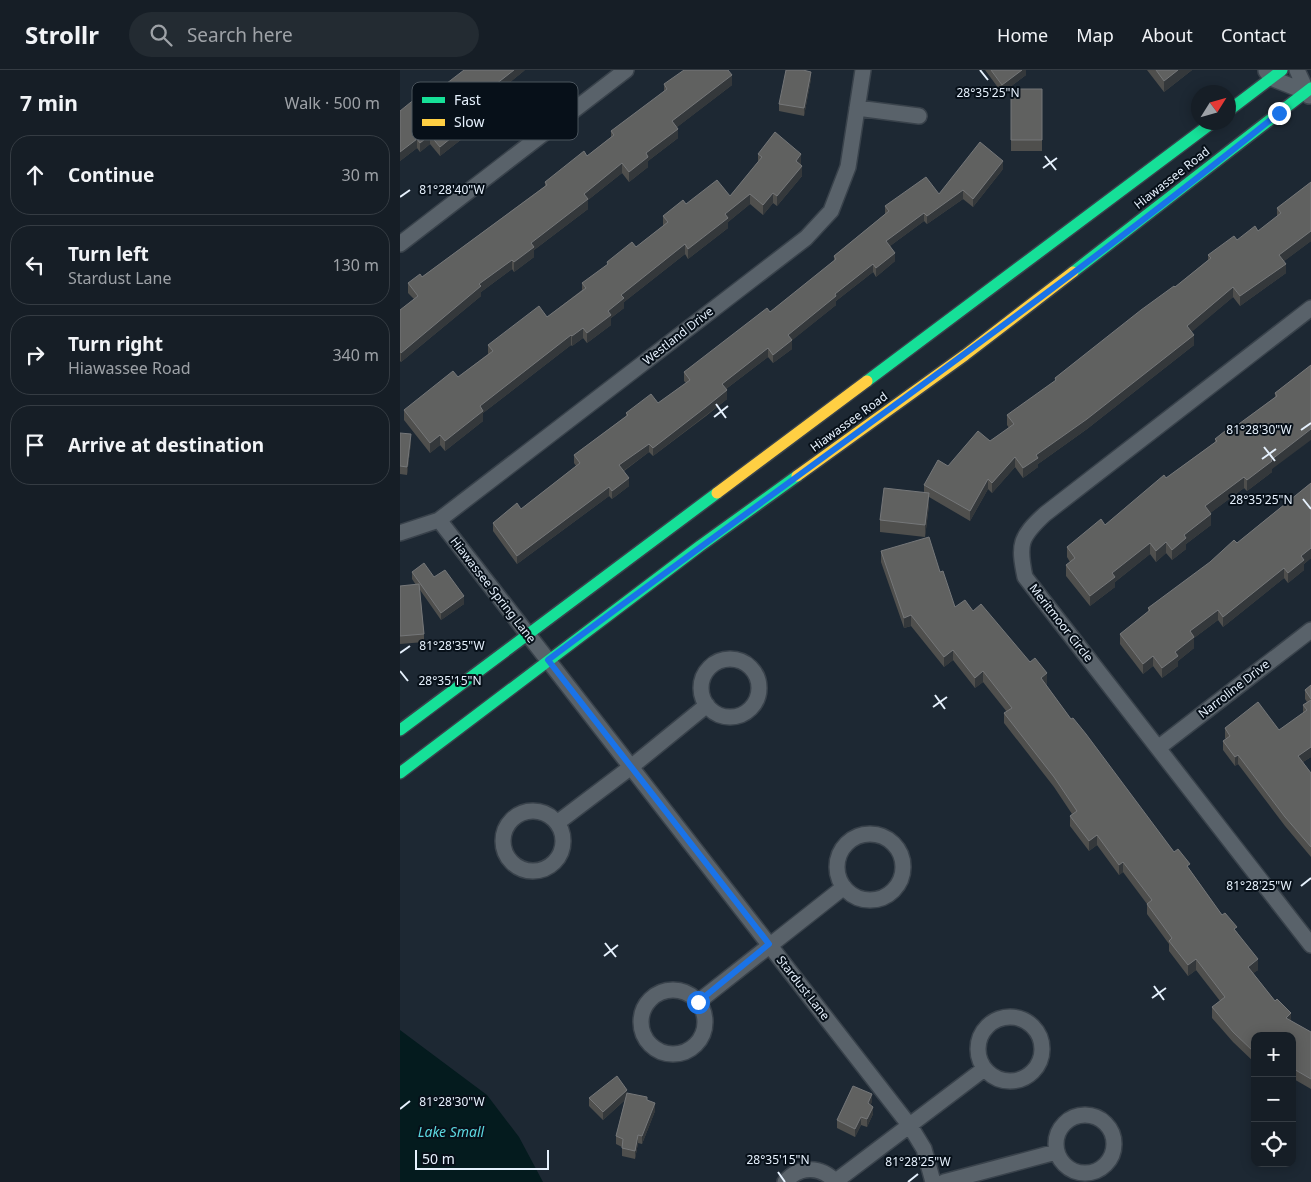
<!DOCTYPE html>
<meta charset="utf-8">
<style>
:root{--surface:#161e26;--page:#232b32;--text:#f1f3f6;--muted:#9ea2a7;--line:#353c43}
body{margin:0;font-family:"Noto Sans",sans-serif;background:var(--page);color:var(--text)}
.controls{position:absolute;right:15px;bottom:15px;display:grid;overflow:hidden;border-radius:10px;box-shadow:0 2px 12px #0003}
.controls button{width:45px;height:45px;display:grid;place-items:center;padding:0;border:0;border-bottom:1px solid var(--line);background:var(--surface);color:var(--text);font:25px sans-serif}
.compass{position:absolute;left:791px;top:15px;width:45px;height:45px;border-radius:50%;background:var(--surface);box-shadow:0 2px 12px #0003;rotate:53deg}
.scale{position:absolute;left:15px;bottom:12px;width:134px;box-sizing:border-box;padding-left:5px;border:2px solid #e6f1fd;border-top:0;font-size:14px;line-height:18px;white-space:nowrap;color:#e6f1fd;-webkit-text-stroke:4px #071019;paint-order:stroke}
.stop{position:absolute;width:15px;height:15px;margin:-11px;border:4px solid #1a73e8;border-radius:50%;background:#fff}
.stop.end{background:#1a73e8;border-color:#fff;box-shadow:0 1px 5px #0008}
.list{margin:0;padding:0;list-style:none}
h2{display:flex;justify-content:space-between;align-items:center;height:65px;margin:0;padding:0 20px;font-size:21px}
h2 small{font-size:16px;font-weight:400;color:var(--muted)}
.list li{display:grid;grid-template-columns:32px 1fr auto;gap:15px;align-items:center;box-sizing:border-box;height:80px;margin:0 10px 10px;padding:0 10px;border:1px solid var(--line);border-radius:20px}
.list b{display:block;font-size:19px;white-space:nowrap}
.list p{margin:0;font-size:16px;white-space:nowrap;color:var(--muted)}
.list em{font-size:16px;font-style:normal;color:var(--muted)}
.icon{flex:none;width:28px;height:28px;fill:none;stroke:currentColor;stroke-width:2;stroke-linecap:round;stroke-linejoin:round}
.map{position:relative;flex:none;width:911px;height:1112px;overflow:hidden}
header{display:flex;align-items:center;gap:30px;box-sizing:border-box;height:70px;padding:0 25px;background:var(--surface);border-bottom:1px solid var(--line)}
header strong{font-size:24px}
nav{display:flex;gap:28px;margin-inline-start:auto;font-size:18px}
.search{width:350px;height:45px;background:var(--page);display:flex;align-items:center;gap:12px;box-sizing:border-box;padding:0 18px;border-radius:28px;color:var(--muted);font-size:19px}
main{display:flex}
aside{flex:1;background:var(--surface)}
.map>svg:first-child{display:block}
</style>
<header>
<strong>Strollr</strong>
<div class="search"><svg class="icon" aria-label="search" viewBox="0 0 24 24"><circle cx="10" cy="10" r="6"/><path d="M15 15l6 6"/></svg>Search here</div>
<nav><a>Home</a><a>Map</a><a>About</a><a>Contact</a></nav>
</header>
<main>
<aside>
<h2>7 min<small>Walk · 500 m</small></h2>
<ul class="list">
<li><svg class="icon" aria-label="ahead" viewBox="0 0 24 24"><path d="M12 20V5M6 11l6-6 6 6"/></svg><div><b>Continue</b></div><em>30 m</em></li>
<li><svg class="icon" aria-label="left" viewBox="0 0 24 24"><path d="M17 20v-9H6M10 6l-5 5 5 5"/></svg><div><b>Turn left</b><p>Stardust Lane</p></div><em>130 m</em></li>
<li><svg class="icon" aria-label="right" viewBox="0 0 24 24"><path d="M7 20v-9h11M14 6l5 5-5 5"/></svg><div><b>Turn right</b><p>Hiawassee Road</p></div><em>340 m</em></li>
<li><svg class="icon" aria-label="arrive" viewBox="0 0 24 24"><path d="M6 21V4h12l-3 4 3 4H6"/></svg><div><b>Arrive at destination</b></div></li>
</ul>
</aside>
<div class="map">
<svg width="911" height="1112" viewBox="0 0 911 1112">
<rect width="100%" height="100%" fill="#1d2833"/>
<path fill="#041b1e" d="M0,960L87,1025L119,1067L143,1112H0Z"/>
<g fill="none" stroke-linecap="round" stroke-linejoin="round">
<defs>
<path id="street" d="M897,0L909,26
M866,1L871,8L906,22
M457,38L519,46
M0,174L226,0
M911,238L645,444C620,467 618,474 625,507L911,875
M39,450L510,1056L524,1079L533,1112
M0,463L39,450L406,168L431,141L448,97L463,0
M301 618a29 29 0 1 1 58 0a29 29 0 1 1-58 0Z
M758,678L911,560
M103 771a30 30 0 1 1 60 0a30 30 0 1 1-60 0Z
M157,753L231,697L307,635
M437 797a33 33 0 1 1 66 0a33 33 0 1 1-66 0Z
M241 952a32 32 0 1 1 64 0a32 32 0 1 1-64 0Z
M298,932L444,817
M578 979a32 32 0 1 1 64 0a32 32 0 1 1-64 0Z
M656 1074a29 29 0 1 1 58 0a29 29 0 1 1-58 0Z
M436,1111L584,999
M385,1112C400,1095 421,1096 436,1112
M544,1112L656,1082"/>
<path id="fast" d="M828,41L882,0
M673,202L911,18
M467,311L813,52
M0,660L317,423
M0,703L300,476L397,406"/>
<path id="slow" d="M397,406L565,285L673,202
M317,423L467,311"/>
</defs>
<use href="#street" stroke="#39424b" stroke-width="18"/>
<use href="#fast" stroke="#39424b" stroke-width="14"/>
<use href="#slow" stroke="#39424b" stroke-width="14"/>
<use href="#street" stroke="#59626a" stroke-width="15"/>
<use href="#fast" stroke="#16e098" stroke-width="11"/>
<use href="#slow" stroke="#ffcf43" stroke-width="11"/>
</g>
<path fill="#4f4f4d" d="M125,0L82,35L80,32L61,48L67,65L40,86L30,74L20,82L17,78L0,91V41Z
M585,0H626V5L602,23Z
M747,0H792L764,22Z
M411,9L404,46L379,41V34Z
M264,14L332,15L277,57L278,68L248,91V97L229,112L222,103L188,130V139L134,180V187L114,202L112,199L81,222V226L1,292L0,291V240L14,229L8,223V213L22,207L145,116V112L187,86L211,67V61L264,22Z
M611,19H642V81H611Z
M358,84L401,94V95L402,106L377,136L373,133L363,145L350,134L328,152V158L288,189L285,184L224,232V238L211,248V255L187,273L183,268L172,276L171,275L83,343V351L45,381L40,375L30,383L4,350V340L58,307L88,284V275L147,247L182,220V213L207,195V192L236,177L263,156V146L286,134L330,126L358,92Z
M603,99L573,137L563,129L527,154L524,151L490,176L495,191L476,207L473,202L436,231V235L392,270V279L373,293L368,287L326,319L327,329L306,346L253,386L249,382L224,401L229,416L212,429L209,426L117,494L93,461V453L121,439L176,396L174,393V385L226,346V343L258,333L286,313L284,311V302L370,242L434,191V186L485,144V136L539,124Z
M911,112V171L884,191L886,203L840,236L833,227L791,262L794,275L687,359L638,394V397L623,408L615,397L592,423L588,419L570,451L529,427V435L525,467L480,462V450L524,423V415L548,396L590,371L609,358L607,355V345L655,311V308L775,217L808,190V185L837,170L858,161L877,147V138Z
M911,295L872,399V402L847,421L844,418L810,443L811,455L786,474V479L772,490L766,483L756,492L750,484L715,512V517L690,536L666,506V495L670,492L667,487V477L705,455L766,408L815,372V369L832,359L875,327V323Z
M0,363L11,372L7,405L0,404Z
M911,413V488L904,494V500L888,513L884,508L823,557L818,550L794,568V578L778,591V596L762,608L753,596L743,604L720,574V564L748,542V538L837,473Z
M481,481L540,502L555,537L573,541L647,614L646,615L671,649L774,782L790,800L822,845L837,862L858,900L853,903L891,951L911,962V1019L892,1008V966H855V993L833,972L812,948V937L820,931L796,900L788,906L769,881V874L747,844V834L723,802L719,805L697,775L689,781L670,756V746L672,744L654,717L604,653V643L607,642L583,612L575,618L553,590L544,597L511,556L504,558L481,492Z
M12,502L34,507L64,534L41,550L20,520L24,564V572L0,574V516L16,515L12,509Z
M911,615V687L903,692L911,703V787L885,756L838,694L835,696L823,680V671L826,669L825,668V658L879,660L903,643V635L907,632L905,629V620Z
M227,1023L247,1030L255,1041L242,1074L238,1073L235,1089L222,1086V1077L216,1074V1066L225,1030L203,1050L189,1036V1028Z
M472,1032L470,1035L473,1044L467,1057L461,1055L455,1067L437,1058V1050Z"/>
<path fill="#34383b" d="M114,0H125L82,35V25Z
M622,0H626V5L602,23V15Z
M778,0H792L764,22V11Z
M411,2V9L404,46V38Z
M332,5V15L272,61V51Z
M80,23V32L56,52V42Z
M67,55V65L40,86V77Z
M278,59V68L248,91V97L229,112V102L246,83Z
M30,65V74L20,82V73Z
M17,69V78L0,91V82Z
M401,84V94L396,101V91Z
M603,91V99L573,137V129Z
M222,93V103L188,130V139L134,180V187L114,202V192L131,173L184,124Z
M402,96V106L377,136V126Z
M563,120V129L527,154V146Z
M373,123V133L363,145V135Z
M350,124V134L328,152V158L288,189V179L325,144Z
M524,143V151L486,179V171Z
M911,161V171L879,195V185Z
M285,174V184L224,232V238L211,248V255L187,273V263L208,241L221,225Z
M495,183V191L476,207V198Z
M112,190V199L81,222V226L1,292V283L79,214Z
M473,194V202L436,231V235L390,272L392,270V279L373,293V285L388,265L435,224Z
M886,194V203L840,236V226Z
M833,217V227L787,266V256Z
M183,258V268L172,276V266Z
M171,265V275L83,343V351L45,381V371L80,336Z
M794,265V275L687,359L638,394V397L623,408V398L636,385Z
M368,278V287L322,322V314Z
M327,320V329L253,386V378Z
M911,359V370L872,399V402L847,421V410L871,390Z
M11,364V372L7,405V397Z
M40,365V375L30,383V373Z
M249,374V382L219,404V395Z
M615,387V397L592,423V413Z
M844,407V418L805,447V436Z
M229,408V416L212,429V421Z
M588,409V419L570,451V441Z
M209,417V426L117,494V486Z
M529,423V435L525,467V455Z
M811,444V455L786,474V479L772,490V480L784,465Z
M766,472V483L756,492V481Z
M750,473V484L715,512V517L690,536V526L712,503Z
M911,478V488L904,494V500L888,513V503L901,486Z
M884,498V508L823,557V547Z
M64,526V534L41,550V543Z
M818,540V550L794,568V578L778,591V596L762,608V598L775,582L790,561Z
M511,545V556L504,558V548Z
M553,580V590L544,597V587Z
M753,586V596L743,604V594Z
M583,601V612L575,618V608Z
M647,603V614L641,618V608Z
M911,677V687L898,695V686Z
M838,685V694L835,696V687Z
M697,765V775L689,781V771Z
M723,792V802L719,805V795Z
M796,889V900L788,906V895Z
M858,889V900L848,907V897Z
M891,943V954L886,948Z
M227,1020V1028L203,1050V1042Z
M472,1024V1032L468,1041V1033Z
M255,1033V1041L242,1074V1066Z
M473,1037V1044L467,1057V1049Z
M461,1047V1055L455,1067V1059Z
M238,1065V1073L235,1089V1081Z"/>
<path fill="#606160" stroke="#757779" d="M64,0H114L82,25L80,23L56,42L67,55L40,77L30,65L20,73L17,69L0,82V41L16,28L20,34Z
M284,0H328L332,5L272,51L278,59L246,83L248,87L229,102L222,93L184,124L188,129L131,173L134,177L114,192L112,190L79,214L81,216L1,283L0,281V240L18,226L8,213L20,204L22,207L147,115L145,112L184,81L187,86L214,65L211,61L267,19L264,14Z
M386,0H403L411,2L404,38L379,34Z
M591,0H622L602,15Z
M756,0H778L764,11Z
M611,19H642V70H611Z
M375,62L401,84L396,91L402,96L377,126L373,123L363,135L350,124L325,144L328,148L288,179L285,174L221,225L224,228L208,241L211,245L187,263L183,258L172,266L171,265L80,336L83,341L45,371L40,365L30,373L4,340L53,301L58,307L93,281L88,275L139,236L147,247L186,218L182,213L208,194L207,192L232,172L236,177L268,152L263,146L283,130L286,134L317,110L330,126L362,87L358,84Z
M580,72L603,91L573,129L563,120L527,146L524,143L486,171L495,183L476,198L473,194L435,224L436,226L388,265L392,270L373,285L368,278L322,314L327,320L306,337L253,378L249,374L219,395L229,408L212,421L209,417L117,486L93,453L117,433L121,439L180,393L174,385L228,345L226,343L251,324L258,333L290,310L284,302L367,238L370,242L436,189L434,186L489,141L485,136L526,107L539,124Z
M911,112V161L879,185L886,194L840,226L833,217L787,256L794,265L687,349L636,385L638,388L623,398L615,387L592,413L588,409L570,441L524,415L538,390L548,396L578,361L590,371L614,354L607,345L656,310L655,308L741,240L774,216L775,217L811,188L808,185L834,166L837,170L855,156L858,161L881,143L877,138Z
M911,295V359L871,390L872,391L847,410L844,407L805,436L811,444L784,465L786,468L772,480L766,472L756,481L750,473L712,503L715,507L690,526L666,495L675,488L667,477L701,449L705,455L764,405L766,408L817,371L815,369L830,357L832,359L877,326L875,323Z
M0,363L11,364L7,397L0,396Z
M911,413V478L901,486L904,490L888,503L884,498L823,547L818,540L790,561L794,567L775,582L778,586L762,598L753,586L743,594L720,564L750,540L748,538L810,492L834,470L837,473Z
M484,418L529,423L525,455L480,450Z
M529,467L540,502L543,501L555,537L565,530L573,541L581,534L630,592L635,588L647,603L641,608L671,649L673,648L686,664L774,782L778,779L790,794L787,796L822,845L825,843L837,857L834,859L858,889L848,897L875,931L877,929L891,943L886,948L911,962V1009L892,998V966H855V983L833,962L812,937L825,927L796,889L788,895L769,871L772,868L747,834L752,830L723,792L719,795L697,765L689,771L670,746L677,741L654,707L604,643L612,638L583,601L575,608L553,580L544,587L511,545L504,548L481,481Z
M24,493L34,507L45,500L64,526L41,543L12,502Z
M19,514L24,564L0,566V516Z
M911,615V629L905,620Z
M911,630V677L898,686L911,703V777L885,747L838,685L835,687L823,671L830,666L825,658L858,632L879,660L907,640L903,635Z
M217,1006L227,1020L203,1042L189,1028Z
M453,1016L472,1024L468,1033L473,1037L467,1049L461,1047L455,1059L437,1050Z
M227,1023L247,1027V1030L255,1033L242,1066L238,1065L235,1081L222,1078L223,1069L216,1066Z"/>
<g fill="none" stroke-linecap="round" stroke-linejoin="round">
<path stroke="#1a73e8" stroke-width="6" d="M298,932L369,874L148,590C392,407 642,234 879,43"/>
</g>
<path fill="none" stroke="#e6f1fd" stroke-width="2" d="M580,0L588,10M645,86L656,100M643,98L657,88M0,127L10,120M316,334L326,348M314,347L328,336M901,360L911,353M864,377L875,391M862,389L876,379M903,429L911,439M0,583L10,576M0,601L8,611M535,625L545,639M533,637L547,627M901,816L911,808M205,873L216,887M204,886L218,875M754,916L764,930M752,928L766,918M0,1039L10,1031M378,1102L385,1112M508,1112L518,1104"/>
<g text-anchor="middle" stroke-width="4" stroke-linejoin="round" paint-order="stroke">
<g font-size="12" fill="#e6f1fd" stroke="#071019">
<text transform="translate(772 108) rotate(-38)" y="4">Hiawassee Road</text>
<text transform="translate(278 266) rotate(-38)" y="4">Westland Drive</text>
<text transform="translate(449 352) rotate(-36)" y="4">Hiawassee Road</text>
<text transform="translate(93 520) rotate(52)" y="4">Hiawassee Spring Lane</text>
<text transform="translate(661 553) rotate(52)" y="4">Meritmoor Circle</text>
<text transform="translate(834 619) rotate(-38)" y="4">Narroline Drive</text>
<text transform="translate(403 918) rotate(52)" y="4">Stardust Lane</text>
</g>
<g font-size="14" font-style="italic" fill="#5cd7e0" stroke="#071019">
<text x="51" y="1067">Lake Small</text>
</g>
</g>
<rect x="12" y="12" width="166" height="58" rx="8" fill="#071019" stroke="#4a545d" stroke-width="1"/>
<rect x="22" y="27" width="23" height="6" fill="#16e098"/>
<rect x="22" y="49" width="23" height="7" fill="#ffcf43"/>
<g font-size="14" fill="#e6f1fd">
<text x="54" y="35">Fast</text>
<text x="54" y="57">Slow</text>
</g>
<g font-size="12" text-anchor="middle" fill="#e6f1fd" stroke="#071019" stroke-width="4" stroke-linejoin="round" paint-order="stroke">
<text x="588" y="27">28°35'25"N</text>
<text x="52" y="124">81°28'40"W</text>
<text x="859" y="364">81°28'30"W</text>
<text x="861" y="434">28°35'25"N</text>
<text x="52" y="580">81°28'35"W</text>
<text x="50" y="615">28°35'15"N</text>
<text x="859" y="820">81°28'25"W</text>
<text x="52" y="1036">81°28'30"W</text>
<text x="378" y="1094">28°35'15"N</text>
<text x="518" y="1096">81°28'25"W</text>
</g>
</svg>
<div class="controls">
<button>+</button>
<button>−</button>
<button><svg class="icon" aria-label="locate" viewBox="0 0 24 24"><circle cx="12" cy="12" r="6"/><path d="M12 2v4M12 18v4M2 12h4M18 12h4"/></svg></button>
</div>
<svg class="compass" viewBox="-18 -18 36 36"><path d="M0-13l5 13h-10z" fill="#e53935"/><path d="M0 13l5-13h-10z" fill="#9ea2a7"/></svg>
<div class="scale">50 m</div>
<div class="stop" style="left:298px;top:932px"></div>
<div class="stop end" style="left:879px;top:43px"></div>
</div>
</main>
